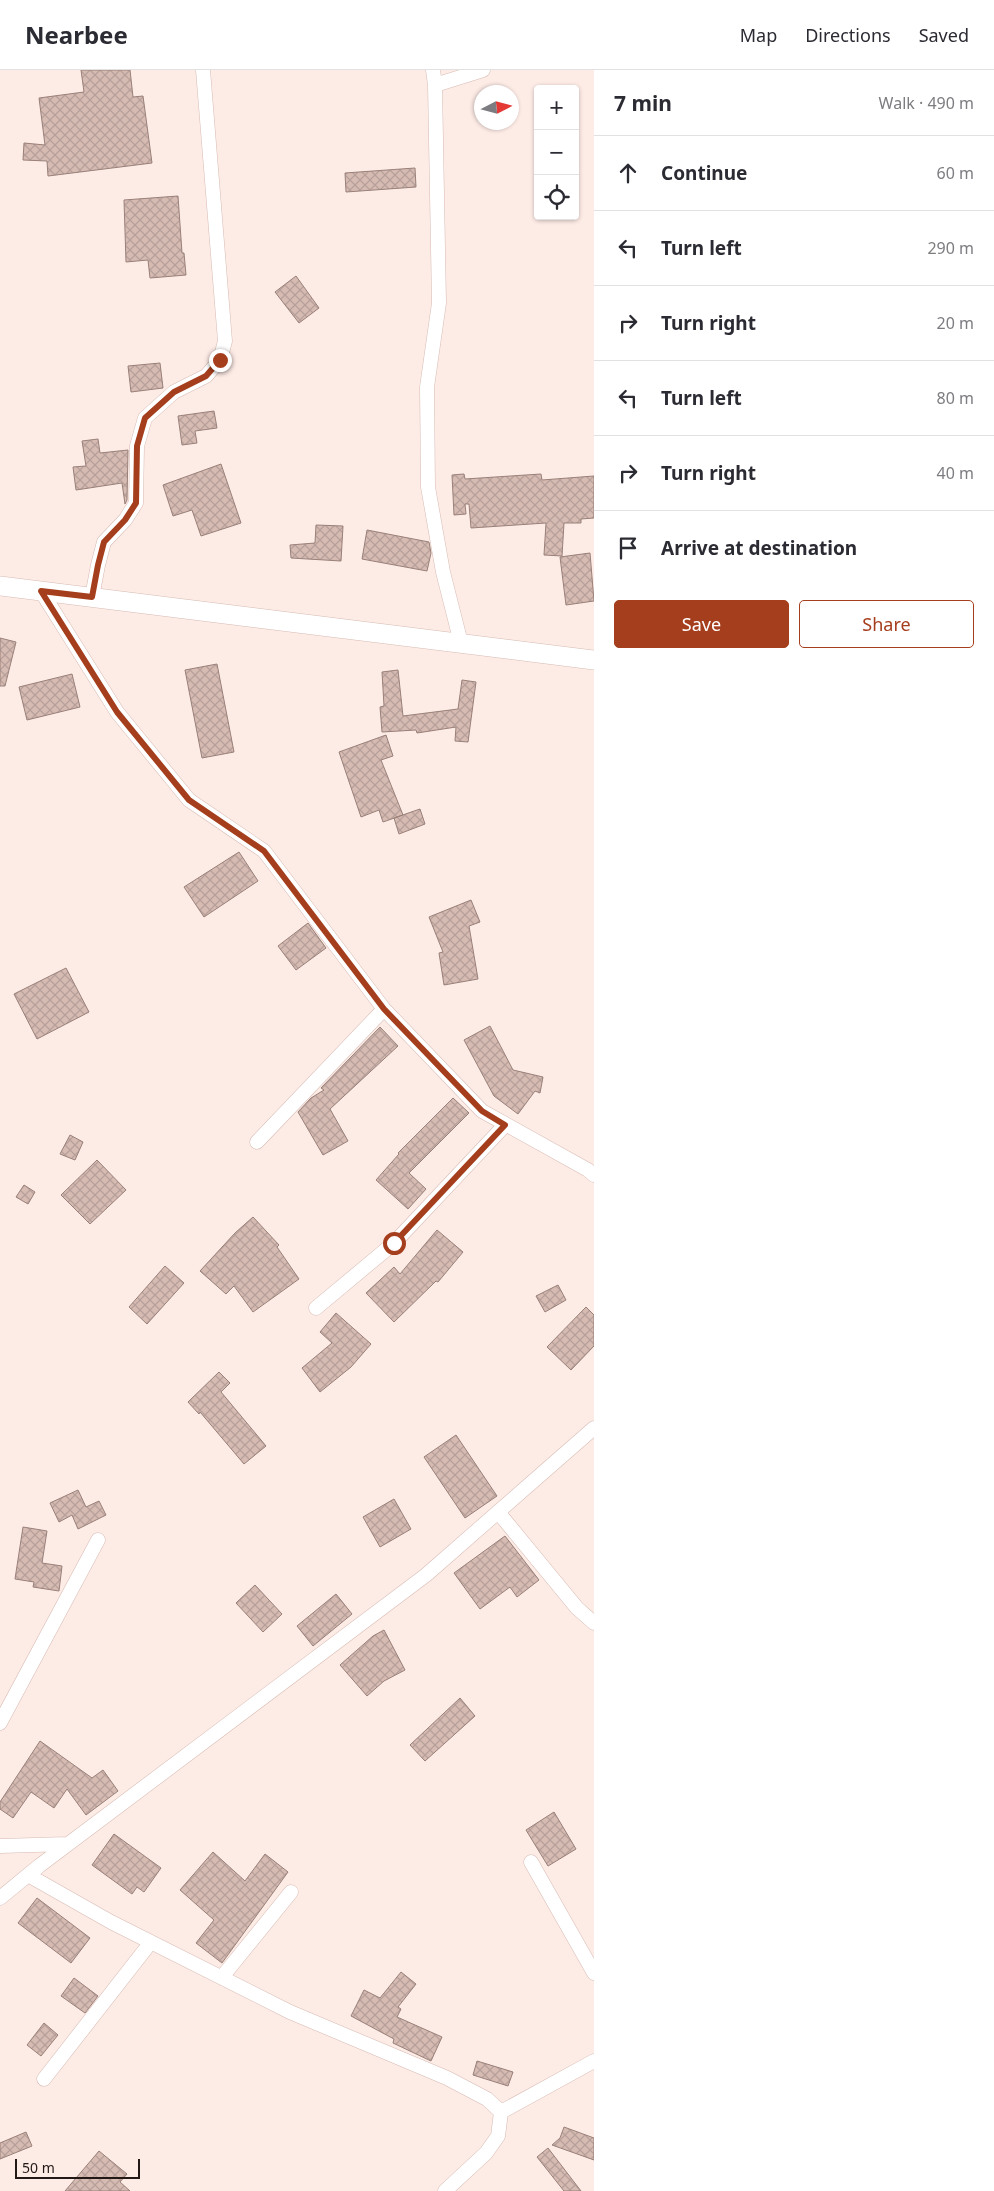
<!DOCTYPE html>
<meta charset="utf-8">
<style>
:root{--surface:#fff;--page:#f7f7f7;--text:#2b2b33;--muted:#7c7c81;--line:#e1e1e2;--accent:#a53e1c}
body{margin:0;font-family:"Noto Sans",sans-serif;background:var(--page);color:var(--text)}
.controls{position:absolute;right:15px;top:15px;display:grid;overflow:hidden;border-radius:5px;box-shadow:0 1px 4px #0004}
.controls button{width:45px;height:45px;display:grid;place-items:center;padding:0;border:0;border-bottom:1px solid var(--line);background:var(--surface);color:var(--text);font:25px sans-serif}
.compass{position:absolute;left:474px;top:15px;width:45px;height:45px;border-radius:50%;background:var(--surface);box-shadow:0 1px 4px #0004;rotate:84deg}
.scale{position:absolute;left:15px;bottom:12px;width:125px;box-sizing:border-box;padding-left:5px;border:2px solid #221916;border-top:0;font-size:14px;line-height:18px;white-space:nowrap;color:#221916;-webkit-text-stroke:4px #fdebe6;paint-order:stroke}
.stop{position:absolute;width:15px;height:15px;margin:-11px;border:4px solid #a53e1c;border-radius:50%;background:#fff}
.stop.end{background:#a53e1c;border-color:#fff;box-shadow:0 1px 5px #0008}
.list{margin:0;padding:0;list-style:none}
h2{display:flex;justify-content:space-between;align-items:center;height:65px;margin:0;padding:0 20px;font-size:21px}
h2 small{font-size:16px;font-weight:400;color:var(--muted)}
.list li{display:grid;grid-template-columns:32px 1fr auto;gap:15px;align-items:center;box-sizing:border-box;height:75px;padding:0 20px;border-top:1px solid var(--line)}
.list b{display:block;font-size:19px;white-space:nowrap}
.list em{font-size:16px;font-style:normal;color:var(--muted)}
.actions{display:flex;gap:10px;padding:15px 20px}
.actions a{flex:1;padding:11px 0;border:1px solid var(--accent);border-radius:5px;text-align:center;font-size:18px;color:var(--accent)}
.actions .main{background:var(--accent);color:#fff}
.icon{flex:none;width:28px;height:28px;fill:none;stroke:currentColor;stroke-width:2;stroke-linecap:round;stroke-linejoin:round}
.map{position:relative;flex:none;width:594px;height:2121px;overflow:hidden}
header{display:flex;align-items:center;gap:30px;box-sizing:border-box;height:70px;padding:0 25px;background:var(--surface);border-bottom:1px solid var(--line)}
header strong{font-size:24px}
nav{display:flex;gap:28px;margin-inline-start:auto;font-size:18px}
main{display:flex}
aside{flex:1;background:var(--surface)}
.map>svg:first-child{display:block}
</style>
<header>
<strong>Nearbee</strong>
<nav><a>Map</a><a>Directions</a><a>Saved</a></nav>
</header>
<main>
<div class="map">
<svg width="594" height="2121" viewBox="0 0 594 2121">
<defs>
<pattern id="building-cross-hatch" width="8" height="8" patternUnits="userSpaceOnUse" patternTransform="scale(1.25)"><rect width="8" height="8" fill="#d6bbb3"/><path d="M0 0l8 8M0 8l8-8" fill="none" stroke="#b7a099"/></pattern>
</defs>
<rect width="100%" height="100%" fill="#fdebe6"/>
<path fill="url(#building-cross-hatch)" stroke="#998078" d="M81,0H130L133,27L143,26L152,93L48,106L47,91L23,90L24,73L45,75L39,28L84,22Z
M415,98L416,117L346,122L345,103Z
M178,126L182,183H184L186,205L150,208L148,190L126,192L124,130Z
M296,206L319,238L299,253L275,222Z
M160,293L163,318L131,322L128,296Z
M214,341L217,358L195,361L197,373L182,375L178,346Z
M98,369L100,383L128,380L127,430L125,434L122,413L76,420L73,397L86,396L82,371Z
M221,394L241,453L201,466L192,440L173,446L163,415Z
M464,404L465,409L541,404L542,410L594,406V448L581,449V453H564L562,486L544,485L546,453L471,458L469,434H465L466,444L454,445L452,405Z
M316,455L343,456L341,491L291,488L290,475L315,473Z
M367,460L429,472L431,483L427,501L362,489Z
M590,483L594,531L566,535L560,487Z
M0,568L16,572L5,616H0Z
M217,594L234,682L202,688L185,600Z
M398,600L403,646L458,639L462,610L476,612L468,672L455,671L456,657L417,663L416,660L382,662L380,637L384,636L382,602Z
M72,604L80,637L27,650L19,617Z
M386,665L393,686L381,690L403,745L383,752L379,740L361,747L339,682Z
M420,739L425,754L399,764L394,748Z
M239,782L258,811L204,847L184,817Z
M471,830L480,852L469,856L478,909L444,915L439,883L443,882L429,847Z
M308,853L326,878L296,900L278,876Z
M66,898L89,942L37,969L14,924Z
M490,956L513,1000L543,1007L540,1023L535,1021L518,1044L494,1026L464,970Z
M380,957L398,976L330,1039L348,1071L323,1085L298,1042L311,1028L324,1020L321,1018Z
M453,1028L469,1043L409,1103L426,1119L408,1139L376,1110L399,1084L398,1083Z
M70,1065L83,1072L75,1090L60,1084Z
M97,1090L126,1120L90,1154L61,1125Z
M24,1115L35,1122L28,1134L16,1127Z
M253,1147L279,1175L277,1177L299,1209L253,1242L234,1216L226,1224L200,1201L235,1163Z
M437,1160L463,1182L438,1212L436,1211L394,1252L366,1223L394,1197L400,1204Z
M165,1196L184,1213L147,1254L129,1237Z
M558,1215L566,1230L545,1242L536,1226Z
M586,1237L594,1245V1276L571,1300L547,1277Z
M336,1243L371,1274L351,1297L320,1322L302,1298L332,1273L320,1262Z
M219,1302L230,1313L221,1322L266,1376L244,1394L200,1342L199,1344L188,1332Z
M456,1365L497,1426L465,1448L424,1387Z
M78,1420L86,1437L99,1431L106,1445L78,1459L72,1445L59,1452L50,1433Z
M394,1429L411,1459L380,1477L363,1447Z
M23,1457L47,1461L42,1493L62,1496L59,1521L33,1517L34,1512L15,1509Z
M505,1466L539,1510L517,1527L510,1517L480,1539L454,1503Z
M255,1515L282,1544L263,1562L236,1533Z
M336,1524L352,1544L313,1576L297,1556Z
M384,1560L405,1600L384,1611L367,1626L340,1595L373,1566Z
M460,1628L475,1646L425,1691L410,1675Z
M40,1671L92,1708L103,1700L118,1721L86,1745L67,1719L54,1738L31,1722L13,1748L0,1739V1732Z
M554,1742L576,1779L548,1796L526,1760Z
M114,1764L161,1798L144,1822L137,1817L132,1824L92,1795Z
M213,1782L245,1811L265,1784L288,1802L222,1893L196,1873L214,1850L180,1820Z
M37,1828L90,1868L71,1893L18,1853Z
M401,1902L416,1914L398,1937L401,1939L397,1947L442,1967L431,1991L393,1973L394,1969L351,1946L364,1920L380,1928Z
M74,1908L98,1926L85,1943L61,1926Z
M44,1953L58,1965L41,1986L27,1975Z
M477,1991L513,2002L508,2016L473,2005Z
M564,2057L594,2068V2090L552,2075L560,2068Z
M26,2062L32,2076L0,2089V2073Z
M548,2078L581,2121H564L537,2087Z
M99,2081L127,2104L120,2112L130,2121H65Z"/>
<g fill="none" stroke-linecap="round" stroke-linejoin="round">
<defs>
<path id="street" d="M433,0L435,15L439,233L427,317L428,417L443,502L461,573
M435,15L483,0
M41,521L117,642L189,730L264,781L384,939L482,1041L588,1100L594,1105
M92,527L98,495L104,472L125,450L136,433L137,376L145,348L174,322L206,306L220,290L225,271L203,0
M257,1072L384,939
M316,1238L394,1173L505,1055
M498,1442L577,1538L594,1553
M0,1653L98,1470
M0,1776L68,1774
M531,1792L594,1903
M28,1805L111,1852L290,1942L447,2008L487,2029L501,2042
M0,1828L39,1796L426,1505L594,1358
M222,1907L291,1822
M44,2009L151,1872
M445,2121L486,2083L498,2066L501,2042L594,1991"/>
<path id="secondary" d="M0,516L594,590"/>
</defs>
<use href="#street" stroke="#d7bbb3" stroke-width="15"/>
<use href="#secondary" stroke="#d7bbb3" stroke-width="20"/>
<use href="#street" stroke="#fff" stroke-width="14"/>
<use href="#secondary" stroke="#fff" stroke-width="19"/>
</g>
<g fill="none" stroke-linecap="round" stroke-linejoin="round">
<path stroke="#a53e1c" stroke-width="6" d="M220,290L206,306L174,322L145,348L137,376L136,433L125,450L104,472L98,495L92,527L41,521L117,642L189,730L264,781L384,939L482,1041L505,1055L394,1173"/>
</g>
</svg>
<div class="controls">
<button>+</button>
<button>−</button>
<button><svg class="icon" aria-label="locate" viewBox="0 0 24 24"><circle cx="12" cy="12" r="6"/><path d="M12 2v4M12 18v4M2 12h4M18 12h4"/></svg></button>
</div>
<svg class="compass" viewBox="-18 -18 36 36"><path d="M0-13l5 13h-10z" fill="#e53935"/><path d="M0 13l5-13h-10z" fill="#7c7c81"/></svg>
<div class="scale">50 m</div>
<div class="stop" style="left:394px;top:1173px"></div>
<div class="stop end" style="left:220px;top:290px"></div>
</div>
<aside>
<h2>7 min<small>Walk · 490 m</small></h2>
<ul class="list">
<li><svg class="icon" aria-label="ahead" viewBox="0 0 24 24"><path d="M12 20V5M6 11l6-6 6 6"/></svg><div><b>Continue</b></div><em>60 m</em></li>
<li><svg class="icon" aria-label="left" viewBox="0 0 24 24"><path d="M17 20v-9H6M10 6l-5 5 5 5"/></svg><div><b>Turn left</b></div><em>290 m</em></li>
<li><svg class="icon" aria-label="right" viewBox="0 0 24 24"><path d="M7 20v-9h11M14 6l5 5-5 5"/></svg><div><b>Turn right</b></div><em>20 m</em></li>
<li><svg class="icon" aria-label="left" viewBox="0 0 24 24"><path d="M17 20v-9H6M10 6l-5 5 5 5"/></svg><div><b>Turn left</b></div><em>80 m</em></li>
<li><svg class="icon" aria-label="right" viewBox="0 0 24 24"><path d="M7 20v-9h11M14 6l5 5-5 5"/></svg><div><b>Turn right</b></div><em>40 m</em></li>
<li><svg class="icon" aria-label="arrive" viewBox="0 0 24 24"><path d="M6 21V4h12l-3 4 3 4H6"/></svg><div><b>Arrive at destination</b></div></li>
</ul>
<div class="actions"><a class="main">Save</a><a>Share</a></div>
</aside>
</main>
